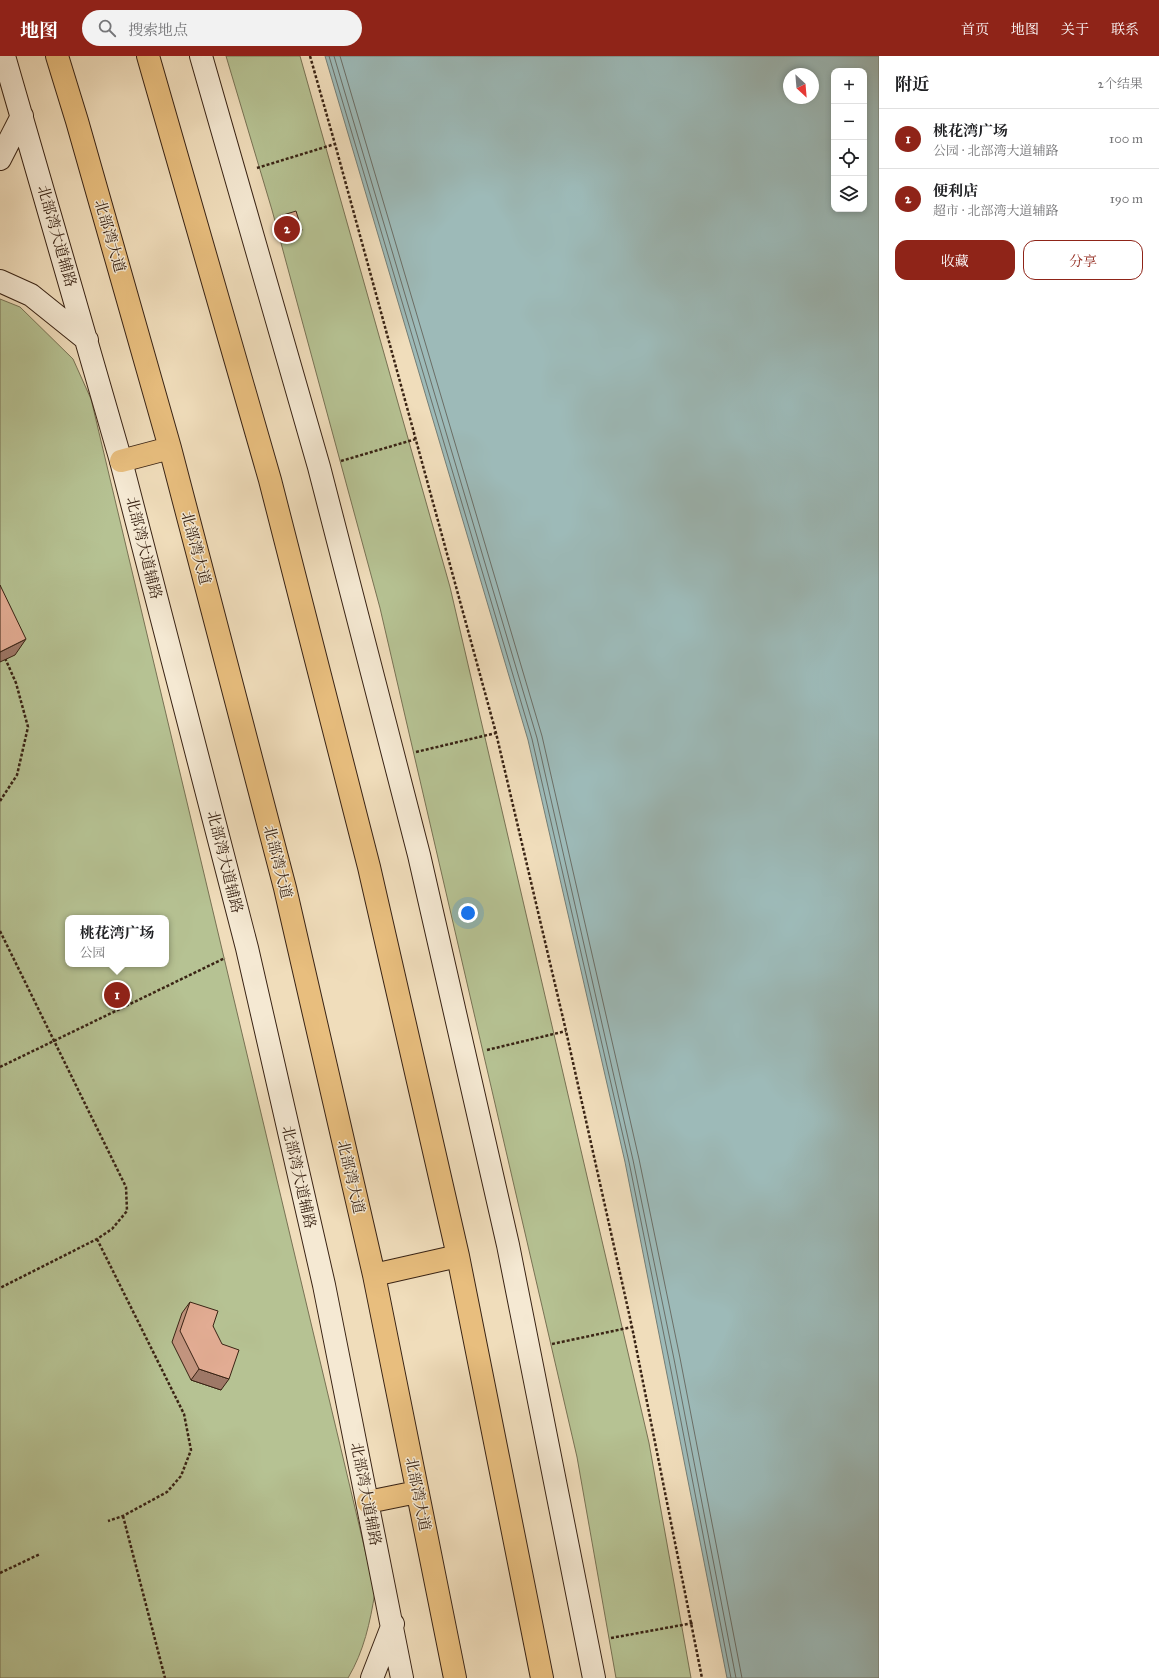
<!DOCTYPE html>
<html lang="zh">
<meta charset="utf-8">
<style>
:root{--surface:#fff;--page:#f2f2f2;--text:#202124;--muted:#757577;--line:#e0e0e0;--accent:#8f2418}
body{margin:0;font-family:"IM FELL Great Primer","Noto Serif SC",serif;background:var(--page);color:var(--text)}
.controls{position:absolute;right:12px;top:12px;display:grid;overflow:hidden;border-radius:8px;box-shadow:0 2px 6px #0003}
.controls button{width:36px;height:36px;display:grid;place-items:center;padding:0;border:0;border-bottom:1px solid var(--line);background:var(--surface);color:var(--text);font:20px sans-serif}
.compass{position:absolute;left:783px;top:12px;width:36px;height:36px;border-radius:50%;background:var(--surface);box-shadow:0 2px 6px #0003;rotate:154deg}
.you{position:absolute;left:468px;top:857px;width:14px;height:14px;margin:-10px;border:3px solid #fff;border-radius:50%;background:#1a73e8;box-shadow:0 0 0 6px #1a73e833}
.badge{display:grid;place-items:center;width:26px;height:26px;border-radius:50%;background:var(--accent);color:#fff;font-size:13px;font-weight:700}
.pin{position:absolute;translate:-50% -50%;border:2px solid #fff;box-shadow:0 1px 4px #0006}
.popup{position:absolute;left:65px;top:859px;width:104px;height:52px;box-sizing:border-box;display:grid;place-content:center;border-radius:8px;background:var(--surface);filter:drop-shadow(0 1px 3px #0005);font-size:13px;white-space:nowrap;color:var(--muted)}
.popup b{font-size:15px;color:var(--text)}
.popup::after{content:'';position:absolute;left:50%;top:100%;margin-left:-8px;border:8px solid transparent;border-top-color:var(--surface)}
.list{margin:0;padding:0;list-style:none}
h2{display:flex;justify-content:space-between;align-items:center;height:52px;margin:0;padding:0 16px;font-size:17px}
h2 small{font-size:13px;font-weight:400;color:var(--muted)}
.list li{display:grid;grid-template-columns:26px 1fr auto;gap:12px;align-items:center;box-sizing:border-box;height:60px;padding:0 16px;border-top:1px solid var(--line)}
.list b{display:block;font-size:15px;white-space:nowrap}
.list p{margin:0;font-size:13px;white-space:nowrap;color:var(--muted)}
.list em{font-size:13px;font-style:normal;color:var(--muted)}
.actions{display:flex;gap:8px;padding:12px 16px}
.actions a{flex:1;padding:9px 0;border:1px solid var(--accent);border-radius:12px;text-align:center;font-size:14px;color:var(--accent)}
.actions .main{background:var(--accent);color:#fff}
.icon{flex:none;width:22px;height:22px;fill:none;stroke:currentColor;stroke-width:2;stroke-linecap:round;stroke-linejoin:round}
.map{position:relative;flex:none;width:879px;height:1622px;overflow:hidden}
header{display:flex;align-items:center;gap:24px;box-sizing:border-box;height:56px;padding:0 20px;background:var(--accent);color:#fff}
header strong{font-size:19px}
nav{display:flex;gap:22px;margin-inline-start:auto;font-size:14px}
.search{width:280px;height:36px;background:var(--page);display:flex;align-items:center;gap:10px;box-sizing:border-box;padding:0 14px;border-radius:22px;color:var(--muted);font-size:15px}
main{display:flex}
aside{flex:1;background:var(--surface)}
.map>svg:first-child{display:block}
</style>
<header>
<strong>地图</strong>
<div class="search"><svg class="icon" aria-label="search" viewBox="0 0 24 24"><circle cx="10" cy="10" r="6"/><path d="M15 15l6 6"/></svg>搜索地点</div>
<nav><a>首页</a><a>地图</a><a>关于</a><a>联系</a></nav>
</header>
<main>
<div class="map">
<svg width="879" height="1622" viewBox="0 0 879 1622">
<rect width="100%" height="100%" fill="#f0ddbb"/>
<filter id="stains"><feTurbulence type="fractalNoise" baseFrequency=".005" numOctaves="4"/><feColorMatrix values="0 0 0 0 .2 0 0 0 0 .09 0 0 0 0 .02 0 0 0 .5 -.17"/></filter>
<radialGradient id="worn" r=".72"><stop offset=".6" stop-color="#630" stop-opacity="0"/><stop offset="1" stop-color="#630" stop-opacity=".3"/></radialGradient>
<path fill="#b6c293" stroke="#787254" fill-rule="evenodd" d="M226,0H300L450,531L649,1387L691,1622H616L577,1401L380,552L272,154Z
M0,243L20,251L73,303L91,343L375,1536C370,1567 364,1595 348,1622H0ZM68,862H166V908H68Z"/>
<path fill="#9dbab8" stroke="#757e76" fill-rule="evenodd" d="M325,0H879V1622H727L625,1106L528,684ZM834,15H864V153H834ZM789,18H813V42H789Z"/>
<g fill="none" stroke-linecap="round" stroke-linejoin="round">
<path stroke="#6b6e66" stroke-width="1" d="M329,0L532,683L629,1106L669,1304L731,1622
M334,0L537,682L633,1104L674,1303L736,1622
M340,0L542,680L639,1103L680,1302L742,1622"/>
<defs>
<path id="secondary" d="M4,0L121,405L247,892L324,1229L402,1622
M201,0L319,411L419,799L508,1189L594,1622
M0,103L22,60
M0,225L31,239L87,284
M372,1622L393,1568"/>
<path id="highway" d="M57,0L77,65L170,392L285,832L374,1219L455,1622
M148,0L270,424L369,811L458,1200L542,1622
M121,405L170,392
M374,1219L458,1200
M368,1446L417,1436"/>
</defs>
<use href="#secondary" stroke="#392314" stroke-width="24"/>
<use href="#highway" stroke="#392314" stroke-width="24"/>
<path stroke="#392314" stroke-width="2.5" stroke-dasharray="3 2" stroke-linecap="butt" d="M310,0L335,88L496,677L566,975L632,1271L702,1622
M257,112L335,88
M341,405L416,383
M416,696L496,677
M0,745L17,719L28,671L16,627L5,602
M0,875L126,1131L127,1155L112,1173L97,1183L0,1232
M487,994L566,975
M0,1011L225,902
M97,1183L184,1358L191,1394L181,1420L167,1436L123,1460L108,1465
M552,1288L632,1271
M123,1460L165,1622
M0,1517L40,1498
M611,1582L693,1567"/>
<use href="#secondary" stroke="#f5e9d3" stroke-width="22"/>
<use href="#highway" stroke="#e8be7e" stroke-width="22"/>
</g>
<path fill="#c2947e" stroke="#392314" d="M280,160L298,180L281,185L276,165Z
M190,1246L213,1270L221,1334L191,1324L172,1286L182,1257Z"/>
<path fill="#9e7867" stroke="#392314" d="M302,174L298,180L281,185L285,179Z
M26,583L15,599L0,606V596Z
M199,1313L229,1323L221,1334L191,1324Z"/>
<path fill="#e2ac93" stroke="#392314" d="M296,155L302,174L285,179L280,160Z
M0,529L26,583L0,596Z
M190,1246L218,1255L213,1270L222,1288L239,1294L229,1323L199,1313L180,1275Z"/>
<g text-anchor="middle" stroke-width="3" stroke-linejoin="round" paint-order="stroke">
<g font-size="15" fill="#392314" stroke="#f5e9d3">
<text transform="translate(57 180) rotate(74)" y="5">北部湾大道辅路</text>
<text transform="translate(110 180) rotate(74)" y="5">北部湾大道</text>
<text transform="translate(144 492) rotate(76)" y="5">北部湾大道辅路</text>
<text transform="translate(196 492) rotate(75)" y="5">北部湾大道</text>
<text transform="translate(225 806) rotate(76)" y="5">北部湾大道辅路</text>
<text transform="translate(278 806) rotate(76)" y="5">北部湾大道</text>
<text transform="translate(299 1121) rotate(77)" y="5">北部湾大道辅路</text>
<text transform="translate(351 1121) rotate(77)" y="5">北部湾大道</text>
<text transform="translate(366 1438) rotate(79)" y="5">北部湾大道辅路</text>
<text transform="translate(418 1438) rotate(79)" y="5">北部湾大道</text>
</g>
</g>
<rect width="100%" height="100%" filter="url(#stains)"/>
<rect width="100%" height="100%" fill="url(#worn)"/>
</svg>
<div class="controls">
<button>+</button>
<button>−</button>
<button><svg class="icon" aria-label="locate" viewBox="0 0 24 24"><circle cx="12" cy="12" r="6"/><path d="M12 2v4M12 18v4M2 12h4M18 12h4"/></svg></button>
<button><svg class="icon" aria-label="layers" viewBox="0 0 24 24"><path d="M12 4l9 5-9 5-9-5zM3 14l9 5 9-5"/></svg></button>
</div>
<svg class="compass" viewBox="-18 -18 36 36"><path d="M0-13l5 13h-10z" fill="#e53935"/><path d="M0 13l5-13h-10z" fill="#757577"/></svg>
<div class="you"></div>
<div class="pin badge" style="left:117px;top:939px">1</div>
<div class="popup"><b>桃花湾广场</b>公园</div>
<div class="pin badge" style="left:287px;top:173px">2</div>
</div>
<aside>
<h2>附近<small>2个结果</small></h2>
<ul class="list">
<li><span class="badge">1</span><div><b>桃花湾广场</b><p>公园 · 北部湾大道辅路</p></div><em>100 m</em></li>
<li><span class="badge">2</span><div><b>便利店</b><p>超市 · 北部湾大道辅路</p></div><em>190 m</em></li>
</ul>
<div class="actions"><a class="main">收藏</a><a>分享</a></div>
</aside>
</main>
